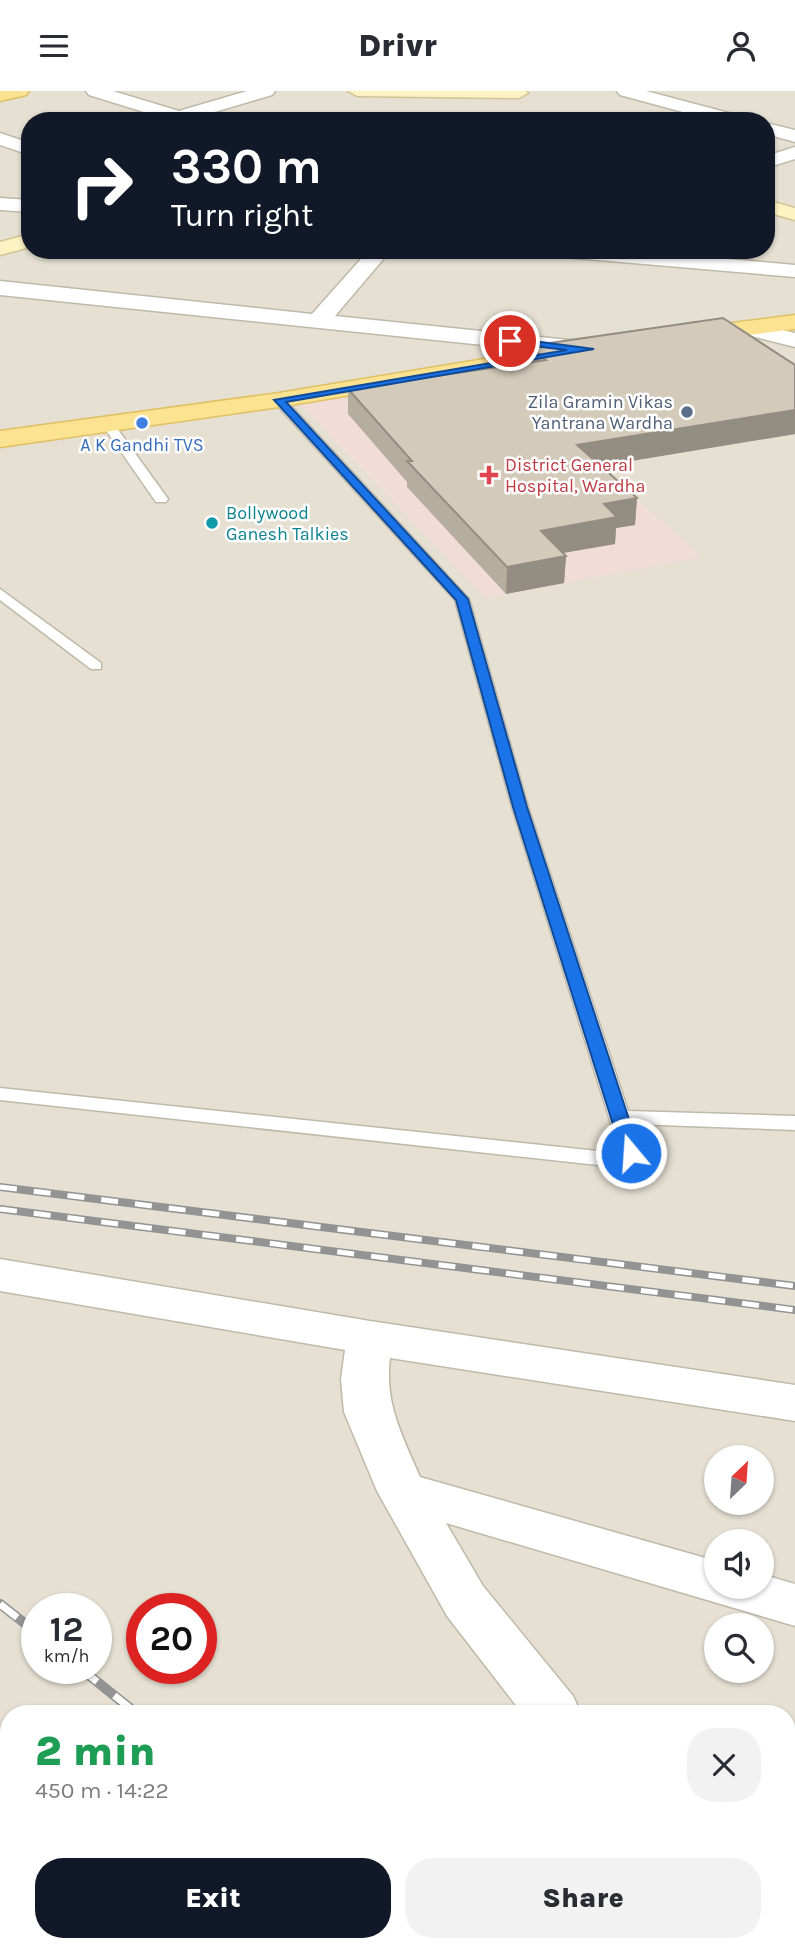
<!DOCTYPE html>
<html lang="en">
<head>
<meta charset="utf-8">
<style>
  :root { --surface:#fff; --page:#f2f2f3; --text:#2b2b33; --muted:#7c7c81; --accent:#111827 }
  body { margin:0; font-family:Karla,sans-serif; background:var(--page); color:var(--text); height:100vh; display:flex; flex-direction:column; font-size:26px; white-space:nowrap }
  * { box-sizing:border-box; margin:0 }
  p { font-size:23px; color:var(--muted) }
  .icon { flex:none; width:38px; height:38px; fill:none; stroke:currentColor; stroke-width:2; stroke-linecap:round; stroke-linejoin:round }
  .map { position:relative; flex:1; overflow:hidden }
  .side { position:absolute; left:0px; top:1614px; width:796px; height:247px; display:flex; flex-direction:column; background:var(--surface); border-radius:28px 28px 0 0; box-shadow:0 2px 5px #0004 }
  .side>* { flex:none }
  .banner { position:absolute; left:21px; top:21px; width:754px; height:147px; border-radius:28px; box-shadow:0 2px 5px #0004; background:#111827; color:#fff; overflow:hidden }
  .needle { width:46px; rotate:25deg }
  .tools { position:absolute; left:704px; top:1354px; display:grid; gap:14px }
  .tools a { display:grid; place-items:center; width:70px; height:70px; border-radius:50%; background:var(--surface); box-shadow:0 2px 5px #0004; font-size:35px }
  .speed { position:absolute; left:21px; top:1502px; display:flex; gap:14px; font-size:35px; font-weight:700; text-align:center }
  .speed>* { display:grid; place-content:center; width:91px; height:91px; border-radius:50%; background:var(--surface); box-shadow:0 2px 5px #0004; line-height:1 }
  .speed small { font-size:18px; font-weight:400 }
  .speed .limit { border:10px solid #d22; background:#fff; color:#111 }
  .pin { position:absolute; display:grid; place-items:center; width:60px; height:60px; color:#fff; margin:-30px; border:4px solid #fff; border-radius:50%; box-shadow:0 2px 7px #0007 }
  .me { position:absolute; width:77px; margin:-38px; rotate:342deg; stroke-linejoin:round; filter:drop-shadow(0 0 5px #0008) }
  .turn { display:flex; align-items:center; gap:24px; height:147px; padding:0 35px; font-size:32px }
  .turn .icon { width:91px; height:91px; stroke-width:2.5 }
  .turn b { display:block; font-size:49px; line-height:60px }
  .round { display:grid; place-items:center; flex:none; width:74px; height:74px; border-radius:28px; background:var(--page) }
  .headline { display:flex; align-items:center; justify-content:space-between; height:119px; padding:0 35px }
  h1 { font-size:42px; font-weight:800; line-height:52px; color:#1e9e55 }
  .cta { display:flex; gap:14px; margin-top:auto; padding:14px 35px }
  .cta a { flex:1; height:80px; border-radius:28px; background:var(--accent); color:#fff; font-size:28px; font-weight:800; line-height:80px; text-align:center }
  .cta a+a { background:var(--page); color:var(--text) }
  header { display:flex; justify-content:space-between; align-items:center; height:91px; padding:0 35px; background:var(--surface); font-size:32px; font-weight:800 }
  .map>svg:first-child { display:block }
</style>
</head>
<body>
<header><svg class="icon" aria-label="menu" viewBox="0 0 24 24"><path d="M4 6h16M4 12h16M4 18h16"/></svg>Drivr<svg class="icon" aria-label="person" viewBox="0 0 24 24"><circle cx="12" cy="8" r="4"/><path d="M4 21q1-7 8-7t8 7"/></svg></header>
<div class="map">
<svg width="795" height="1859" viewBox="0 0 795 1859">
  <rect width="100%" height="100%" fill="#f1eee3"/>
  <path fill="#e5e0d2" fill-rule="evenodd" d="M0 0H795V1859H0ZM30 30H766V159H30ZM716 1367H761V1412H716ZM716 1451H761V1496H716ZM37 1517H96V1577H37ZM142 1517H201V1577H142ZM716 1535H761V1580H716ZM9 1622H788V1852H9Z"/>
  <path fill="#f2dcd7" d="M487 274 702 466 486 507 289 302Z"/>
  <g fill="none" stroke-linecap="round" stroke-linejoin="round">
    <defs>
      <g id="lane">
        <path d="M275 306H283L469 508 528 716 628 1020 795 1025V1039L632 1033 641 1062 638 1067 607 1075 0 1009V997L607 1061 619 1058 512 716 455 509 275 312Z"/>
        <path d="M103 329H111L168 408 166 411H156L101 332Z"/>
        <path d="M0 498 101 572V578H91L0 509Z"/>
      </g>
      <g id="street">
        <path d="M86 0H113L179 20 247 0H275L272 4 198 26 201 30H156L160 26 89 4Z"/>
        <path d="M617 0H646L744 26 747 30H716L620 4Z"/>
        <path d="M766 32 795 39V51L766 43Z"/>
        <path d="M0 42 30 52V64L0 54Z"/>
        <path d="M795 56V68L766 77V65Z"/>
        <path d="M0 107 30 109V121L0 119Z"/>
        <path d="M369 159H391L335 225 589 251 597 253 601 258 597 263 589 265 0 204V190L312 223Z"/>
        <path d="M541 159H628L795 174V186L551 165Z"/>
        <path d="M747 230 795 242V256L739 242 736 237 739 232Z"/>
        <path d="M0 1168 370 1230 795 1294V1330L390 1267C384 1312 403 1346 420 1386L716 1470V1496H761V1483L795 1493V1535L446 1432 483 1495 573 1605 581 1622H522L447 1525 377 1400 344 1321 341 1288 345 1259 0 1200Z"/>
        <path d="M708 1852H771L775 1859H711Z"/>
      </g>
      <g id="secondary">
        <path d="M348 0H526L528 2 519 7 357 5Z"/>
        <path d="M766 109 795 117V129L766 121Z"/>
        <path d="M30 143V156L0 164V151Z"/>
      </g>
      <g id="primary">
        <path d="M0 0H29L26 4 0 10Z"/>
        <path d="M795 224V238L686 252 678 250 674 245 678 240 686 238Z"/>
        <path d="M581 252 589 254 593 259 589 264 279 316 0 356V340L279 302Z"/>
      </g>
    </defs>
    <use href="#lane" stroke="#bfb9a9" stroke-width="3"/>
    <use href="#street" stroke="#bfb9a9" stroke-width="3"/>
    <use href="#secondary" stroke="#d1c394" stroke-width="3"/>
    <use href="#primary" stroke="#e0c062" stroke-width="3"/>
    <use href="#lane" fill="#fff" fill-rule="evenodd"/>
    <use href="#street" fill="#fff" fill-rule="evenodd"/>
    <use href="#secondary" fill="#fdf2c2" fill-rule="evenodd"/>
    <use href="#primary" fill="#fce392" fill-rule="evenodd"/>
    <defs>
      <g id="rail-far1">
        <path d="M0 1096 795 1195"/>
        <path d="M0 1118 795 1219"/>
      </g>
      <g id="rail">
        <path d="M0 1513 37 1542"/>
        <path d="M80 1577 136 1622"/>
        <path d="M419 1852 426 1859"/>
      </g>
    </defs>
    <use href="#rail-far1" stroke="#939393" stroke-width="8"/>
    <use href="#rail" stroke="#939393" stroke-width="10"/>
    <use href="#rail-far1" stroke="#fff" stroke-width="5" stroke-dasharray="17" stroke-linecap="butt"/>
    <use href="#rail" stroke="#fff" stroke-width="7" stroke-dasharray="22" stroke-linecap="butt"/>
  </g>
  <path fill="#b5ae9f" d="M529 255 795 343 601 375 637 407 635 434 616 437 615 453 563 462 566 465 564 492 506 503 407 396V391L348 323V298L528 271Z"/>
  <g fill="#948d82">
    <path d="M795 319V343L576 379 577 354Z"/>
    <path d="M637 407 635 434 616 437 615 453 539 466 541 440 604 413Z"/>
    <path d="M566 465 564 492 506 503 507 476Z"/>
  </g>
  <path fill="#d3cab9" stroke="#948d82" stroke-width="2" d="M723 227 795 274V319L577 354 637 407 604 413 617 426 541 440 566 465 507 476 407 370H412L348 298 546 269 529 255Z"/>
  <path fill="#1a73e8" stroke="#114b97" stroke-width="2" d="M510 247 594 258 286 311 468 508 527 716 640 1062 631 1068 622 1062 513 716 456 509 274 309 567 259 507 252Z"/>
  <circle fill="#5c6f8a" stroke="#fff" stroke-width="2.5" cx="687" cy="321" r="7"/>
  <circle fill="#3f7fe0" stroke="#fff" stroke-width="2.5" cx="142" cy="332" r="7"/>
  <path fill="#e0444e" stroke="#fff" stroke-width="2.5" d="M485.5 373.5h7v7h7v7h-7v7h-7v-7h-7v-7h7z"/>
  <circle fill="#0f9aa8" stroke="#fff" stroke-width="2.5" cx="212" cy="432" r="7"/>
  <g text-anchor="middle" stroke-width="5" stroke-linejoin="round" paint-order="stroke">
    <g font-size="18" fill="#4e5e75" stroke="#fff" text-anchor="end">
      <text x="673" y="317">Zila Gramin Vikas<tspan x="673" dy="21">Yantrana Wardha</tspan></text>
    </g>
    <g font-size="18" fill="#366cbe" stroke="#fff">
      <text x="142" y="360">A K Gandhi TVS</text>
    </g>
    <g font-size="18" fill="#be3a42" stroke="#fff" text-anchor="start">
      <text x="505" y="380">District General<tspan x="505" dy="21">Hospital, Wardha</tspan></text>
    </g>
    <g font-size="18" fill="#0d838f" stroke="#fff" text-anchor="start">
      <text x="226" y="428">Bollywood<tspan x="226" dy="21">Ganesh Talkies</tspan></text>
    </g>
  </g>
</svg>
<div class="tools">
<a><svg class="needle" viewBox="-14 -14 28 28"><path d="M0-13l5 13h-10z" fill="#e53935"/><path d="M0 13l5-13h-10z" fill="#7c7c81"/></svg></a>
<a><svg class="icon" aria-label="sound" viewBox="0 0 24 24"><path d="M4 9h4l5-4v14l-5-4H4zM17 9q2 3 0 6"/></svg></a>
<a><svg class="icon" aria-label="search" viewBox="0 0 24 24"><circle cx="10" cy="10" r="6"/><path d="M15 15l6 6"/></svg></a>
</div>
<div class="speed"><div>12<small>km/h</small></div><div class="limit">20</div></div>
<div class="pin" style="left:510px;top:250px;background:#d93025"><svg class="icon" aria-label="arrive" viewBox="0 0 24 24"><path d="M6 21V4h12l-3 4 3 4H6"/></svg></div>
<svg class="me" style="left:631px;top:1062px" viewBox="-20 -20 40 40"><circle r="17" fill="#1a73e8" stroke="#fff" stroke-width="3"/><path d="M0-11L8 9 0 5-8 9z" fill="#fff"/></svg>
<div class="banner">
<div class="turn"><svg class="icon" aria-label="right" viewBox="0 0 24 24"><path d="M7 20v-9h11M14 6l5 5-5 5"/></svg><div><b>330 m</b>Turn right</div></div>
</div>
<section class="side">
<div class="headline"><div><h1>2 min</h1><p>450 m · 14:22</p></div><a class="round"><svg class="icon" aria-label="close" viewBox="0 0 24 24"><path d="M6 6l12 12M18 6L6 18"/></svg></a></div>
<div class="cta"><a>Exit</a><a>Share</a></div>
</section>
</div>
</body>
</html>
